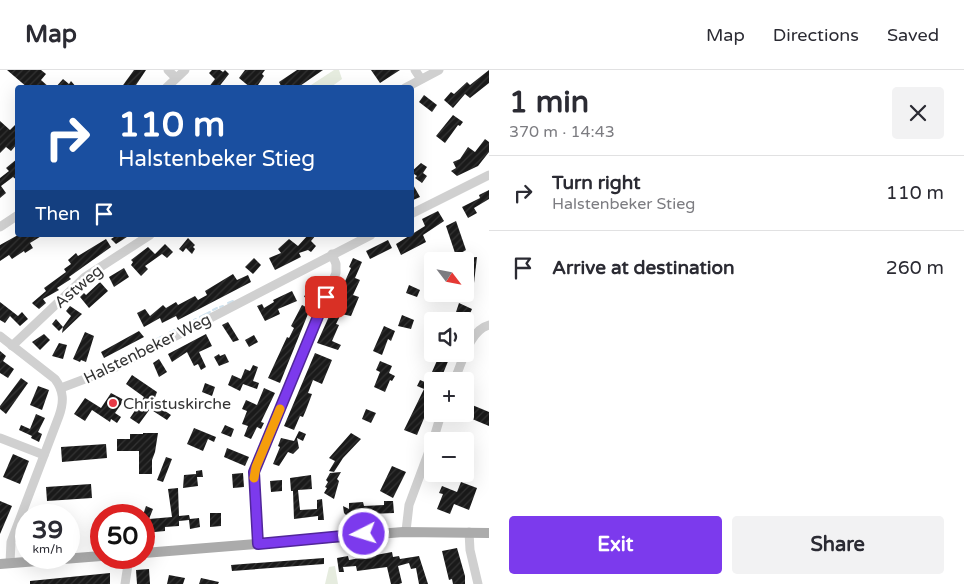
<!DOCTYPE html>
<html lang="en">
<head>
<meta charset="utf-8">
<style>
  :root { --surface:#fff; --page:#f2f2f3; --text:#2b2b33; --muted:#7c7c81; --line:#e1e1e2; --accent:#7c3aed }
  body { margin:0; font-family:"Varela Round",sans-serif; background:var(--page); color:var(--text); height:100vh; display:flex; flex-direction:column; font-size:19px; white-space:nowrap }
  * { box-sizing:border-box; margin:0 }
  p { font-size:16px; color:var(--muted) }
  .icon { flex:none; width:28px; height:28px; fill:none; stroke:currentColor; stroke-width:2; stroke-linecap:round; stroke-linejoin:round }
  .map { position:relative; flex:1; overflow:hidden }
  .drawer { display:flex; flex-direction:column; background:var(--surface); width:475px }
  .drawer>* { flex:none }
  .top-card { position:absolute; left:15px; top:15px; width:399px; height:152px; border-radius:5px; box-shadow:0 5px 20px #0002; background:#1a4fa0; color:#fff; overflow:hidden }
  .needle { width:32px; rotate:122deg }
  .buttons { position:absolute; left:424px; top:182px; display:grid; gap:10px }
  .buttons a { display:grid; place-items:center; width:50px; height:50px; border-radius:5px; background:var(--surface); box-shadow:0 5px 20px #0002; font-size:25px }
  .speed { position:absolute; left:15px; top:434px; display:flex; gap:10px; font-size:25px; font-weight:700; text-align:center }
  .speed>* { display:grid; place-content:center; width:65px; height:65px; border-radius:50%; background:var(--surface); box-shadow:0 5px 20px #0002; line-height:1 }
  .speed small { font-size:12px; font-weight:400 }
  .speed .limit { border:8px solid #d22; background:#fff; color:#111 }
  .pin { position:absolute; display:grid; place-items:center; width:42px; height:42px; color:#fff; margin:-21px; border-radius:10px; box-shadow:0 2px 8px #0006 }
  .me { position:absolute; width:55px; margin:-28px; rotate:265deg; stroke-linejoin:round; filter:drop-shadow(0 0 4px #0008) }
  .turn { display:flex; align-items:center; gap:18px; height:105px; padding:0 20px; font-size:22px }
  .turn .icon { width:65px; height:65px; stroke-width:2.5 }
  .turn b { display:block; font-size:35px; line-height:42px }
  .then { display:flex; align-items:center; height:48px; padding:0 20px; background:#0003; gap:10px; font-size:19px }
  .round { display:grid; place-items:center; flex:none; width:52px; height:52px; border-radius:5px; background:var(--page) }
  .head { display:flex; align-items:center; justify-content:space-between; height:85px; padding:0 20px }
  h1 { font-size:30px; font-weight:800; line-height:38px }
  .button { display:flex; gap:10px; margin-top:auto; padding:10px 20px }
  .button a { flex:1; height:58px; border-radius:5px; background:var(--accent); color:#fff; font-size:20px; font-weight:800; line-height:58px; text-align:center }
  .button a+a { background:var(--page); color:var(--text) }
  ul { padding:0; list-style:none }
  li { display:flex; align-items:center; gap:15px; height:75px; padding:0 20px; border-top:1px solid var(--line) }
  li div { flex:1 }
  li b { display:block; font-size:19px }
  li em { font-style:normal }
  header { display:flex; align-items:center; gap:30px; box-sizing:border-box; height:70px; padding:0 25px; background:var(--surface); border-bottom:1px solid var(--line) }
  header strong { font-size:24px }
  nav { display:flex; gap:28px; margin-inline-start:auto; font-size:18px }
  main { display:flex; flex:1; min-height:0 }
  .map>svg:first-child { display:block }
</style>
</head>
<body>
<header>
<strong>Map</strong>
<nav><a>Map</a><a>Directions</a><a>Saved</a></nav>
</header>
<main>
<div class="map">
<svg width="489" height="514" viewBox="0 0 489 514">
  <defs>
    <pattern id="building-hatch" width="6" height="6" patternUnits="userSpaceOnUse" patternTransform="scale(1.25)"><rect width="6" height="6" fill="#1a1a1a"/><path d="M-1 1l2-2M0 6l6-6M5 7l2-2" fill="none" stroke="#333"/></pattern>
  </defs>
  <rect width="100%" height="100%" fill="#fff"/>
  <g fill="#e6ecdf">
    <path d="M334 0H339L342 9 331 17H308Z"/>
    <path d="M335 496 338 514H325L329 497Z"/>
  </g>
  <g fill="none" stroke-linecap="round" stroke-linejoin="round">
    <g stroke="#cfe2ee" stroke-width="2">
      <path d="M228 233 233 231"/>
      <path d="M220 237 223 236"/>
      <path d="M213 240 217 238"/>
      <path d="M200 247 210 242"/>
      <path d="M194 250 196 249"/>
      <path d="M180 257 190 253"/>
      <path d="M169 263 177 259"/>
      <path d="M157 269 163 266"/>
      <path d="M129 284 135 280"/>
      <path d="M123 287 126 285"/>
      <path d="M114 291 118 289"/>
    </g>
  </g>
  <g fill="url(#building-hatch)">
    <path d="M7 0H41L46 4 41 10 50 18H28Z"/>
    <path d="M134 0H146L134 18H121Z"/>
    <path d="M212 0H220L223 2 225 0 229 4 218 18H208L215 9 209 3Z"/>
    <path d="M245 0H265L262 4 264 6 256 18H251L239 8Z"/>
    <path d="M297 0H323L297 18H282L279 12Z"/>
    <path d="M371 0H400L380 13Z"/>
    <path d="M489 0V13L470 28 465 24 453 38 444 30 451 22 454 24 467 12 470 15Z"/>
    <path d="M63 9 69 14 71 11 77 18H55Z"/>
    <path d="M424 25 437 35 432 42 419 32Z"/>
    <path d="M453 45 463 52 460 56 458 55 445 73 436 66Z"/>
    <path d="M0 51 10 60 18 52V73L11 81 6 77 0 83Z"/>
    <path d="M485 69 489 72V82L478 96 457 106 451 101 456 98 453 92 460 89 468 77 475 82Z"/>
    <path d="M18 88V111L13 107 1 116 6 123 0 128V108L9 101 6 98Z"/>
    <path d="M421 93 427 97 423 103 427 106 422 113 415 108 417 106 411 102Z"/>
    <path d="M411 111 420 127 411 131Z"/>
    <path d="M489 120V129L474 138 477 143 468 148 462 137 480 128 479 125Z"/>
    <path d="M438 141 444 151 423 165 426 172 401 185 396 174 425 156 422 149Z"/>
    <path d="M456 151 466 180 456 186 446 156Z"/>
    <path d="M18 165H43L30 173 33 178 25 183 24 181 12 189 9 185 0 191V175Z"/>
    <path d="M117 165H130L116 174 111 169Z"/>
    <path d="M308 165H316L311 171 316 176 311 182 308 180 299 183 301 187 275 200 269 188 281 183 278 179 289 169 298 176Z"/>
    <path d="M188 168 195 175 193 177 195 179 192 184 186 178 183 182 179 179Z"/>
    <path d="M106 169 111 177 69 207 71 209 57 218 59 220 43 229 46 233 39 239 34 235 32 233 46 221 44 218 66 202 64 199 71 194 68 190 76 183 78 186Z"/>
    <path d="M388 170 392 178 370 189 366 181Z"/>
    <path d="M165 174 173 182 167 188 162 184 145 196 148 199 141 206 131 195 133 192 131 190 148 177 155 184Z"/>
    <path d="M477 187 474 213H465V188Z"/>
    <path d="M254 188 261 195 253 204 245 197Z"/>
    <path d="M353 188 362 192 355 208 360 210 353 225 359 227 351 246 341 244 336 254 339 255 332 271 341 275 338 280 317 273 351 198 349 197Z"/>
    <path d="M124 198 129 207 114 217 109 207Z"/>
    <path d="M233 204 237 210 248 205 251 212 178 250 176 246 162 253 160 248 144 257 137 243 145 239 150 246 163 235 166 238 176 232 178 235 195 226 198 230 207 225 205 221Z"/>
    <path d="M318 207 321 209V213L313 229 304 227 312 210Z"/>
    <path d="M100 212 108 221 89 238 80 227 84 223 86 225Z"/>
    <path d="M409 215 420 220 417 227 406 223Z"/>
    <path d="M292 221 297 231 278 239 280 244 265 251 257 236 262 234 264 238 274 232 273 230Z"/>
    <path d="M0 232 18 246 22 242 28 249 20 256 10 246 5 253 0 250Z"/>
    <path d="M459 233 472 239 467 251H461L463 245 456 242Z"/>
    <path d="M302 235 310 239 280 313 268 308 287 267 289 268 294 258 291 256Z"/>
    <path d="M70 236 82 244 62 263 63 257 59 261 52 254 56 249 63 257 71 246 66 241Z"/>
    <path d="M402 245 414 250 411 259 398 256Z"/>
    <path d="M228 252 239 270 233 272 222 255Z"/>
    <path d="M384 256 395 261 391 271 388 269 382 285 373 281Z"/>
    <path d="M139 261 144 267 104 288 101 282Z"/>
    <path d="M85 262 94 266 86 292 81 290 80 292 73 289Z"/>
    <path d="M44 264 50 270 40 280 32 272Z"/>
    <path d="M206 264 212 276 199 282 206 297 201 300 198 294 194 296 187 282 172 292 168 284Z"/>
    <path d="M254 265 258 272 249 277 245 270Z"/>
    <path d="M59 273 67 275 63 289 52 286Z"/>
    <path d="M0 281 6 286 3 291 14 299 8 308 0 303Z"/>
    <path d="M315 283 332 290 322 314 313 310 308 323 312 324 306 340 303 347 300 346 294 360 284 356Z"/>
    <path d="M219 284 220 286 225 284 229 292 219 296 214 287Z"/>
    <path d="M438 284H455L452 290 449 289 440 311H433L436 304 432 302 439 286H443Z"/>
    <path d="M159 289 167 302 159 307 153 293Z"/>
    <path d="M380 291 392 296 389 303 395 306 392 311 390 310 385 322 374 317 380 302 376 300Z"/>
    <path d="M253 295 258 297 253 311 259 313 257 319 243 314 240 321 228 315 232 305 241 309 245 299 250 301Z"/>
    <path d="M132 305 157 322 154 330 160 334 158 336 171 345 167 350 150 339 139 354 130 348 144 327 126 314Z"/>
    <path d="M21 308 28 313 6 344 0 339V336Z"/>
    <path d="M420 310 432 315V335L430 334 417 365 404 360 424 319 417 316Z"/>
    <path d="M205 313 215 317 212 326 202 322Z"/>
    <path d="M38 316 49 320 42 340 30 335Z"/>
    <path d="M264 318 275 323 261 352 264 353 261 359 257 357 251 369 244 366 248 356 242 354 247 341 242 339 246 330 257 335Z"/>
    <path d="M111 323 124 330 115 343 121 347 117 353 111 349 110 352 92 340 85 351 74 344 85 328 101 338Z"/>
    <path d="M465 332 489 342V356L465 346Z"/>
    <path d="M366 339 376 343 371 353 362 349Z"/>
    <path d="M36 344 45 348 38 362 42 364 39 372 31 368 32 366 19 360 21 355 30 359Z"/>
    <path d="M225 355 234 359 231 367 221 363Z"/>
    <path d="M194 358 216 367 214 372 208 369 203 381 187 374Z"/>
    <path d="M299 361 306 364 303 371 297 368 299 378 293 384 288 382 279 396 273 394 280 377 278 376 281 368 294 371Z"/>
    <path d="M143 363H158L155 382 152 390V404H139V381H117V369H130V364H143Z"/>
    <path d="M351 363 361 369 343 388 334 402 329 401 335 391 329 388Z"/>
    <path d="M452 364 470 371H449Z"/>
    <path d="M106 374 107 388 62 392 61 377Z"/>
    <path d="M227 378 249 387 245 396 224 387Z"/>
    <path d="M13 384 29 391 20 414 3 407Z"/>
    <path d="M166 387 172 389 163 412 157 410Z"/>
    <path d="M392 396 406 402 393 428 380 421Z"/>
    <path d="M202 400 203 407H197L198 416 183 418 184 405 196 404V401Z"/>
    <path d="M341 402 337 409 339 411 334 429 324 423 327 418 325 417 328 412 326 410 330 403Z"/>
    <path d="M243 403 244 417 233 418 232 404Z"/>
    <path d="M311 405 312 419 298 420 300 440 317 439V430L322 429 324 450H318V446L294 449 293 421H291L290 408Z"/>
    <path d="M282 410V421L271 422 270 411Z"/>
    <path d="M461 412 477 418 469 440 454 434 450 444 437 439 443 424 439 423 442 416 457 422Z"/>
    <path d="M91 414 92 428 47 431 46 417Z"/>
    <path d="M178 418 179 446 189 445 190 449 199 448 200 457 190 459 189 450 179 451V456L165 457V461L144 463V442L146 436 153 439 149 449 172 447 168 419Z"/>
    <path d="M0 431 12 436 0 464Z"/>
    <path d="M384 431H393L394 443 346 445 344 443 343 436 349 439V433L363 432 364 436 384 435Z"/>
    <path d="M210 443H221V456L210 457Z"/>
    <path d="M457 478 465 506V514H453L452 509 449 510 442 481Z"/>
    <path d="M392 482 393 487 399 486 400 489 419 486 428 514H419L416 498 411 499 409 493 398 496 402 513 399 514H391L387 497 357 501 356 496 343 497 344 502H339L337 488 348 486 349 490Z"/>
    <path d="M324 488V494L232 501 231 495Z"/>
    <path d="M149 499 150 514H137L136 500Z"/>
    <path d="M110 503V514H30V511Z"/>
    <path d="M169 505 185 508 183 514H167Z"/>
    <path d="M201 508 219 512 218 514H199Z"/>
  </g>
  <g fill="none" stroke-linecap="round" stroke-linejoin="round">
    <g stroke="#d0d0d0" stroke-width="9">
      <path d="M168 0 176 8"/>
      <path d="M415 0 421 9"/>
      <path d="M166 18 185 0"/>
      <path d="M405 18 439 0"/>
      <path d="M411 144 489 105"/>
      <path d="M0 157 18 145"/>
      <path d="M0 266 55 309C64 321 64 332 59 346L11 472 10 493"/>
      <path d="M12 276 85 207 150 165"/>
      <path d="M454 311C462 294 469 260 489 255"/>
      <path d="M61 318 114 298 371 165"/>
      <path d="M0 368 44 385"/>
      <path d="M433 371 441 344"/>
      <path d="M406 461 409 435 432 373"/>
      <path d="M469 462 470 480 478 514"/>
      <path d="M257 474 254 402 336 203V194L332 184"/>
      <path d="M125 514 129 488"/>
    </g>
    <g stroke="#ababab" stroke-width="10">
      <path d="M144 483 403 462 489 463"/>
      <path d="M0 494 101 486"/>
    </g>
  </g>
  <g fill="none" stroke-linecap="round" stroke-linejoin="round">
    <defs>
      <path id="route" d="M326 227 254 402 258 474 364 464"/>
    </defs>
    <use href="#route" stroke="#51269a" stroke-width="12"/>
    <use href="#route" stroke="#7c3aed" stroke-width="9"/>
    <path stroke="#f59e0b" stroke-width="9" d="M254 408 256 397 280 339"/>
  </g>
  <circle fill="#e63946" stroke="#fff" stroke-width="2" cx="113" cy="333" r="5"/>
  <g text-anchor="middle" stroke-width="5" stroke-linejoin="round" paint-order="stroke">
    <g font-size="16" fill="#333" stroke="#fff">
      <text transform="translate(78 216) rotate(-40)" y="6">Astweg</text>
      <text transform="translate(147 278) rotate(-26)" y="6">Halstenbeker Weg</text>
    </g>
    <g font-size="16" fill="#333" stroke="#fff" text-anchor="start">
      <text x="123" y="339">Christuskirche</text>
    </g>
  </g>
</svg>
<div class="buttons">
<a><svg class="needle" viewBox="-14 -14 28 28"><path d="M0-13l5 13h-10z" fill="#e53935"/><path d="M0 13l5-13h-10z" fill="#7c7c81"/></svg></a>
<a><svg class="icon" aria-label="sound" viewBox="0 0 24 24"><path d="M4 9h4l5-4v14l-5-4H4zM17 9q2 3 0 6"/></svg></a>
<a>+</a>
<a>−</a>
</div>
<div class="speed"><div>39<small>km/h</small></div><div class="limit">50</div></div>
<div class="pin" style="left:326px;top:227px;background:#d93025"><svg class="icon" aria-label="arrive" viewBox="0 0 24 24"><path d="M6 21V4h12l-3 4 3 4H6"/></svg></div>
<svg class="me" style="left:364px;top:464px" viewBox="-20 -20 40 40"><circle r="17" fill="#7c3aed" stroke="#fff" stroke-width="3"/><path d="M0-11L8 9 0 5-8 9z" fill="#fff"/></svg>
<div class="top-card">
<div class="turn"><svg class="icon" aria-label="right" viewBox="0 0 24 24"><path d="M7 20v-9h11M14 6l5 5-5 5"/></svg><div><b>110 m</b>Halstenbeker Stieg</div></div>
<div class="then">Then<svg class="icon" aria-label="arrive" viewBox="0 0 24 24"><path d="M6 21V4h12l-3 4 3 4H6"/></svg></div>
</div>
</div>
<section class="drawer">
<div class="head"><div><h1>1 min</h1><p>370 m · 14:43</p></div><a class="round"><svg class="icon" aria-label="close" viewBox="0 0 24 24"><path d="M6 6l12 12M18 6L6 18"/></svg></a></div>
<ul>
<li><svg class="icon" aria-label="right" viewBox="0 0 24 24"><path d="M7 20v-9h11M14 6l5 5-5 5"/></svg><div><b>Turn right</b><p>Halstenbeker Stieg</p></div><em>110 m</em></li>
<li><svg class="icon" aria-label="arrive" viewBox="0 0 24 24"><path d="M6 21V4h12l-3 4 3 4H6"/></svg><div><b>Arrive at destination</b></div><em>260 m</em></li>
</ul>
<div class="button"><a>Exit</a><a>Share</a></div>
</section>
</main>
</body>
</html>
